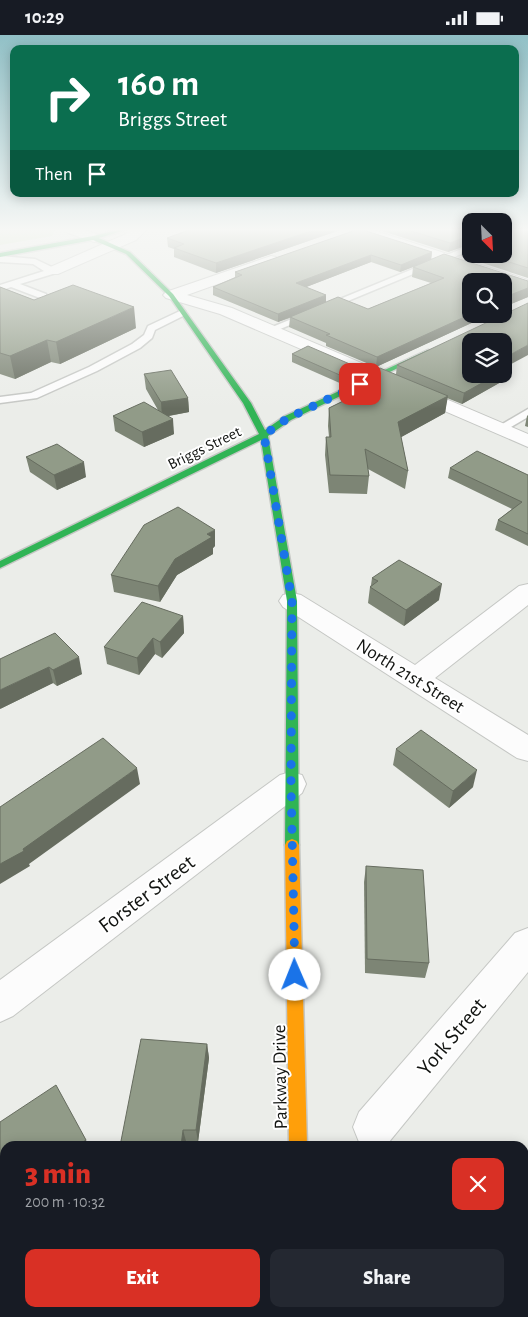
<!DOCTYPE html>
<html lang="en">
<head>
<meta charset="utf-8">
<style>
  :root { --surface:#171b24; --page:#242831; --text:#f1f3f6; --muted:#9ea1a6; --accent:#d93025 }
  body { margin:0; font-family:"Alegreya Sans",sans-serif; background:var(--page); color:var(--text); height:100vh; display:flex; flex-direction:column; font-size:19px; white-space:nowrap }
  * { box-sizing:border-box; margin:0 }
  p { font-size:16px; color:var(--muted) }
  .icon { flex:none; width:28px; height:28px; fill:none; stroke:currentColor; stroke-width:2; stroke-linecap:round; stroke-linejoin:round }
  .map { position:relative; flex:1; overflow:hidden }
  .sheet { position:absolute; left:0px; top:1106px; width:529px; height:176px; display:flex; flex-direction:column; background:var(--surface); border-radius:15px 15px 0 0; box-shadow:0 2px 12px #0003 }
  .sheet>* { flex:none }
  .hud { position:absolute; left:10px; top:10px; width:509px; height:152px; border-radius:10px; box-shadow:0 2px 12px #0003; background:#0b6e4f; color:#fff; overflow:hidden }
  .needle { width:32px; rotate:156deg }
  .tools { position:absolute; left:462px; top:178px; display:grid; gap:10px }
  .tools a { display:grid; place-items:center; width:50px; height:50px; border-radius:10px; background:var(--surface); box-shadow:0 2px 12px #0003; font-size:25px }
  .pin { position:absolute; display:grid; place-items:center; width:42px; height:42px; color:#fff; margin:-21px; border-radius:10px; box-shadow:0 2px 8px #0006 }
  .me { position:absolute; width:55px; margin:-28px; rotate:359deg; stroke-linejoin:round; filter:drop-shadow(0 0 4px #0008) }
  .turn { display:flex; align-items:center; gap:18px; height:105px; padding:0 25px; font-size:22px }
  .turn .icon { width:65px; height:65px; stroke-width:2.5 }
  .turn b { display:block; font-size:35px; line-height:42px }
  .then { display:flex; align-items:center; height:48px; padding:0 25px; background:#0003; gap:10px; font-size:19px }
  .round { display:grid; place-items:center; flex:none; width:52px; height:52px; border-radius:10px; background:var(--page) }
  .head { display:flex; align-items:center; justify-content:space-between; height:85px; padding:0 25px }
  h1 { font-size:30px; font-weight:800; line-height:38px; color:var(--accent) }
  .cta { display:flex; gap:10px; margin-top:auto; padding:10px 25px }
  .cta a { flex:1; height:58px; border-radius:10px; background:var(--accent); color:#fff; font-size:20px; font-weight:800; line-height:58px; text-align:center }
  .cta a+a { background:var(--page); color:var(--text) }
  .status { display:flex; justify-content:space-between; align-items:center; height:35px; padding:0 25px; background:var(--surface); direction:ltr }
  .status svg { height:14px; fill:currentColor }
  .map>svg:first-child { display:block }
</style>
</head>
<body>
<div class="status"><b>10:29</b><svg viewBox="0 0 49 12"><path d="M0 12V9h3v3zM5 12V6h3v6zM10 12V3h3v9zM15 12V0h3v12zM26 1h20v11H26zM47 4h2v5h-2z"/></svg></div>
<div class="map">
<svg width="528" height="1282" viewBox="0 0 528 1282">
  <rect width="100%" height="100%" fill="#ebede9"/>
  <path fill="#cde5bc" d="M0 195H55L52 201 0 210Z"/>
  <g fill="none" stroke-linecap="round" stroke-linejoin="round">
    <defs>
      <g id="lane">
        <path d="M471 210V215L273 297H267L265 295Z"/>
        <path d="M0 221 35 224 56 234V238L20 249 46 259V263H40L11 252 0 256V250L44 236 33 229 0 227Z"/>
        <path d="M182 275 185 276V280L155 295 152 303 140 313 97 336 37 363 0 368V362L31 358 89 332 132 309 144 300 148 291Z"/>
        <path d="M528 374V382L504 396H496L494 394Z"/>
      </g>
      <g id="street">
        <path d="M66 195C78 195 92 194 101 203L94 207 68 198Z"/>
        <path d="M131 195H146L136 205 58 239H48L46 236 48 233 126 199Z"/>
        <path d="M353 195H373L528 245V255L355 198Z"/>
        <path d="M271 221 276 222 278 225 276 228 187 260 232 273 528 399V412L220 279 166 263 163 260 166 257Z"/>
        <path d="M528 549V570L435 643 528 700V726L517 723 283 572 279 566 283 560 292 558 301 560 415 630 519 551Z"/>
        <path d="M291 737 302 740 306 749 302 758 13 981 0 987V945L280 740Z"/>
        <path d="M528 893V937L389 1107C377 1112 371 1112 359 1107L353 1092 359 1077 515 898Z"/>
        <path d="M157 1278H207L205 1282H155Z"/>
      </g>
      <path id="fast" d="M117 195H125L99 203 130 217 173 259 251 368 265 395 285 381 428 315 433 316 291 385 268 401 297 566 299 810 297 814 292 816 287 814 285 810 287 566 261 405 0 533V526L259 399 243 368 169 261 126 219 93 205 0 222V218L93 201Z"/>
      <g id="slow">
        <path d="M292 804 297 806 299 810 307 1111H289L285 810 287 806Z"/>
        <rect x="291" y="1278" width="20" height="4"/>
      </g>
    </defs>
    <use href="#lane" stroke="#c5c7c4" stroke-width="3"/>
    <use href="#street" stroke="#c5c7c4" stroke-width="2"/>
    <use href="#fast" stroke="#c5c7c4" stroke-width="3"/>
    <use href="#slow" stroke="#c5c7c4" stroke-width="3"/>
    <use href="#lane" fill="#fcfcfc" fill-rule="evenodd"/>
    <use href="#street" fill="#fcfcfc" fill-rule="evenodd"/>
    <use href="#fast" fill="#30b455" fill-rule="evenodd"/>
    <use href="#slow" fill="#ff9f0a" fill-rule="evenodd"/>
  </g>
  <g fill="#7d8575" fill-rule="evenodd">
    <path d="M340 195 216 238 174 222V214L168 212 167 203Z"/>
    <path d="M356 195 432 217 431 225 528 246V262L504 272V246L471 279H491L376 332 326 311V308L289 292 290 283 278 287 213 260V252L235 242V237ZM371 227 400 237 413 232 412 242 431 248 368 274 326 267 306 252Z"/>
    <path d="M379 195H471V219H504L528 195V243L461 221 462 212 448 217Z"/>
    <path d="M0 252 34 265 136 293 60 329 51 327 15 344 0 339Z"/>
    <path d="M471 306 501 347 462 369 447 363 445 378 401 402 408 436 405 454 368 434 369 441 367 459 329 458 325 420 326 402H329L328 391 329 373 362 357 363 340 396 339 397 330Z"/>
    <path d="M292 319 358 341 342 349 292 327Z"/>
    <path d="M144 339 188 363 189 377 169 381 174 399 144 412 115 396 113 381 158 375 146 354Z"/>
    <path d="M528 380V392L525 391 527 381Z"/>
    <path d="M26 422 86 442 57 455 30 437Z"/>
    <path d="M450 433 528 440V511L495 495 498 485 512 474 448 443Z"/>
    <path d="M215 511 213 513V519L177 540 160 567 114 557 111 540Z"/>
    <path d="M372 543 439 565 404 591 368 568 370 552 371 550Z"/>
    <path d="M183 581 184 598 162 623 155 619 139 640 107 629 104 612Z"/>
    <path d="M55 598 82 639 57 651 53 648 0 674Z"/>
    <path d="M396 714 473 752 449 773 393 730Z"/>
    <path d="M366 831 429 928 425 943 365 938 364 847Z"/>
    <path d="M207 1009 209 1023 198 1107 186 1106 120 1111Z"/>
  </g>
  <g fill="#666c5f">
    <path d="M314 195H340L216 238V228Z"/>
    <path d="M471 200V209L448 217 450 208Z"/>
    <path d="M432 217 431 225 400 237 401 230Z"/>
    <path d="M371 220V227L296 256V248Z"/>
    <path d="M528 253V262L504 272 505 262Z"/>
    <path d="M326 260V268L278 287V279Z"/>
    <path d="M134 272 136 293 60 329 56 307Z"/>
    <path d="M471 279H491L376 332 377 322Z"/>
    <path d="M47 305 51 327 15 344 10 321Z"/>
    <path d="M528 310V320L504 333V323Z"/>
    <path d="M359 333 358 341 342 349V341Z"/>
    <path d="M496 339H503L501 347 462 369 464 358Z"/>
    <path d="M448 361 445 378 396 405 398 387Z"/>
    <path d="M188 363 189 377 162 382 161 367Z"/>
    <path d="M173 384 174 399 144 412 142 397Z"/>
    <path d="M84 427 86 442 57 455 54 440Z"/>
    <path d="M215 495V511L213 513V519L177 540 160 567 158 551 175 524 207 499Z"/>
    <path d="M442 549 439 565 404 591 406 575Z"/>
    <path d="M183 581 184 598 162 623 160 607Z"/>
    <path d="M153 603 155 619 139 640 137 623Z"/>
    <path d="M79 622 82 639 57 651 53 635Z"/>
    <path d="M49 632 53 648 0 674V655Z"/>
    <path d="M137 733 140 749 29 829 30 831 0 849V829Z"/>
    <path d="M477 735 473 752 449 773 453 756Z"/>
    <path d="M207 1009 209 1023 198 1107 196 1095Z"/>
    <path d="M183 1095 186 1106 185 1111H181Z"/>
    <path d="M86 1105 89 1111H77Z"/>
    <path d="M5 1162V1176L0 1168V1166Z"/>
    <path d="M5 1177V1194L0 1198V1181Z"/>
  </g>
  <g fill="#919b88" stroke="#666c5f">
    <path d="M189 195H314L216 228 174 213 184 209 167 203Z"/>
    <path d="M356 195H363L432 217 401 230 371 220 296 248 326 260 278 279 213 252 242 240 235 237Z"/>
    <path d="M408 195H471V200L450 208Z"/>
    <path d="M504 195H528V233L484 219H504Z"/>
    <path d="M471 208V215L462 212Z"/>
    <path d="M444 219 528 246V253L505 262 504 267V246H471V279L377 322 326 300 330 299 290 282 338 262 368 274 444 243 413 232Z"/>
    <path d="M73 250 134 272 56 307 47 305 10 321 0 318V252L34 265Z"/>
    <path d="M528 268V310L504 323V306H471V339H498L464 358 397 330Z"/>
    <path d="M308 311 359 333 342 341 292 319Z"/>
    <path d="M380 333 448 361 398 387 408 436 365 414 369 441 330 440 326 402H331L329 373 380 348 363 340Z"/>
    <path d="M171 335 188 363 161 367 144 339Z"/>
    <path d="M144 367 173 384 142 397 113 381Z"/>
    <path d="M57 409 84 427 54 440 26 422Z"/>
    <path d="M477 416 528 440V499L498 485 522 467 450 433Z"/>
    <path d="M178 472 215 495 207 499 212 502 175 524 158 551 111 540 144 490Z"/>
    <path d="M399 525 442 549 406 575 370 552 378 546 372 543Z"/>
    <path d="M142 567 183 581 160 607 153 603 137 623 104 612Z"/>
    <path d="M55 598 79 622 53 635 49 632 0 655V624Z"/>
    <path d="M421 695 477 735 453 756 396 714Z"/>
    <path d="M103 703 137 733 23 814 24 816 0 829V772Z"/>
    <path d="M366 831 423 835 429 928 367 924Z"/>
    <path d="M141 1004 207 1009 196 1095H183L181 1111H120Z"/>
    <path d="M56 1050 86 1105 77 1111H5V1162L0 1166V1087Z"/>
    <path d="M528 1159V1282H465L468 1278H524V1165Z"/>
    <path d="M0 1168 5 1176V1177L0 1181Z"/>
  </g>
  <linearGradient id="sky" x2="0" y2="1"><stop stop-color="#91c0c6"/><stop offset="0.52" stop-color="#f6f7f5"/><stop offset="1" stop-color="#f6f7f5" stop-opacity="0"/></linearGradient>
  <rect width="528" height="374" fill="url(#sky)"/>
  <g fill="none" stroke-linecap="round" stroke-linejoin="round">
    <path stroke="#1a73e8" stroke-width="9" stroke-dasharray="0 16.2" d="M295 940 291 749 292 566 264 400 288 383 360 349"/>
  </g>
  <g text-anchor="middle" stroke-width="4" stroke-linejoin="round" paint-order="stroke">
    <g font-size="16" fill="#121411" stroke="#fff">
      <text transform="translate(204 412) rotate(-26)" y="6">Briggs Street</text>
    </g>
    <g font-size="19" fill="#121411" stroke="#fff">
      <text transform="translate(411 640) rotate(32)" y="7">North 21st Street</text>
      <text transform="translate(279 1042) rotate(-91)" y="7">Parkway Drive</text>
    </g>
    <g font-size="22" fill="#121411" stroke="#fff">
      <text transform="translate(146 858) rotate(-37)" y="8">Forster Street</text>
      <text transform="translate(451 1001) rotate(-50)" y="8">York Street</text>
    </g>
  </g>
</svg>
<div class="tools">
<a><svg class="needle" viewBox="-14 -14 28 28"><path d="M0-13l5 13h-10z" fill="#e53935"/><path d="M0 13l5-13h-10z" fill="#9ea1a6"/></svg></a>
<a><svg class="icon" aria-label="search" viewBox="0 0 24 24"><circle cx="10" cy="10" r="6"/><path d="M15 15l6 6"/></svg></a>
<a><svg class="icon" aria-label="layers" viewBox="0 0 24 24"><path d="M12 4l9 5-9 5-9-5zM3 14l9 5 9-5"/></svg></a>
</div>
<div class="pin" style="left:360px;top:349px;background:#d93025"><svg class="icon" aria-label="arrive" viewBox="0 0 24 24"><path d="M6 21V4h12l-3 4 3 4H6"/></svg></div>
<svg class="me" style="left:295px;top:940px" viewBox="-20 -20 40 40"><circle r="19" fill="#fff"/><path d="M0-13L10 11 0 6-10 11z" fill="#1a73e8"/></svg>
<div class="hud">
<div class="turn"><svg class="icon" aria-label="right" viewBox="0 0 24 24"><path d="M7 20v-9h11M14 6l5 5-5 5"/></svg><div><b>160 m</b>Briggs Street</div></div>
<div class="then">Then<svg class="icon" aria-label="arrive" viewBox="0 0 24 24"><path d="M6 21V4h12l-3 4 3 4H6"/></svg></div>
</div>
<section class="sheet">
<div class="head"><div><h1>3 min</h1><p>200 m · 10:32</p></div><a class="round" style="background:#d93025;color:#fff"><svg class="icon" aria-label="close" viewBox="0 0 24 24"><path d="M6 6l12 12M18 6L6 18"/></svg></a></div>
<div class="cta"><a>Exit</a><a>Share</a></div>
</section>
</div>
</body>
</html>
